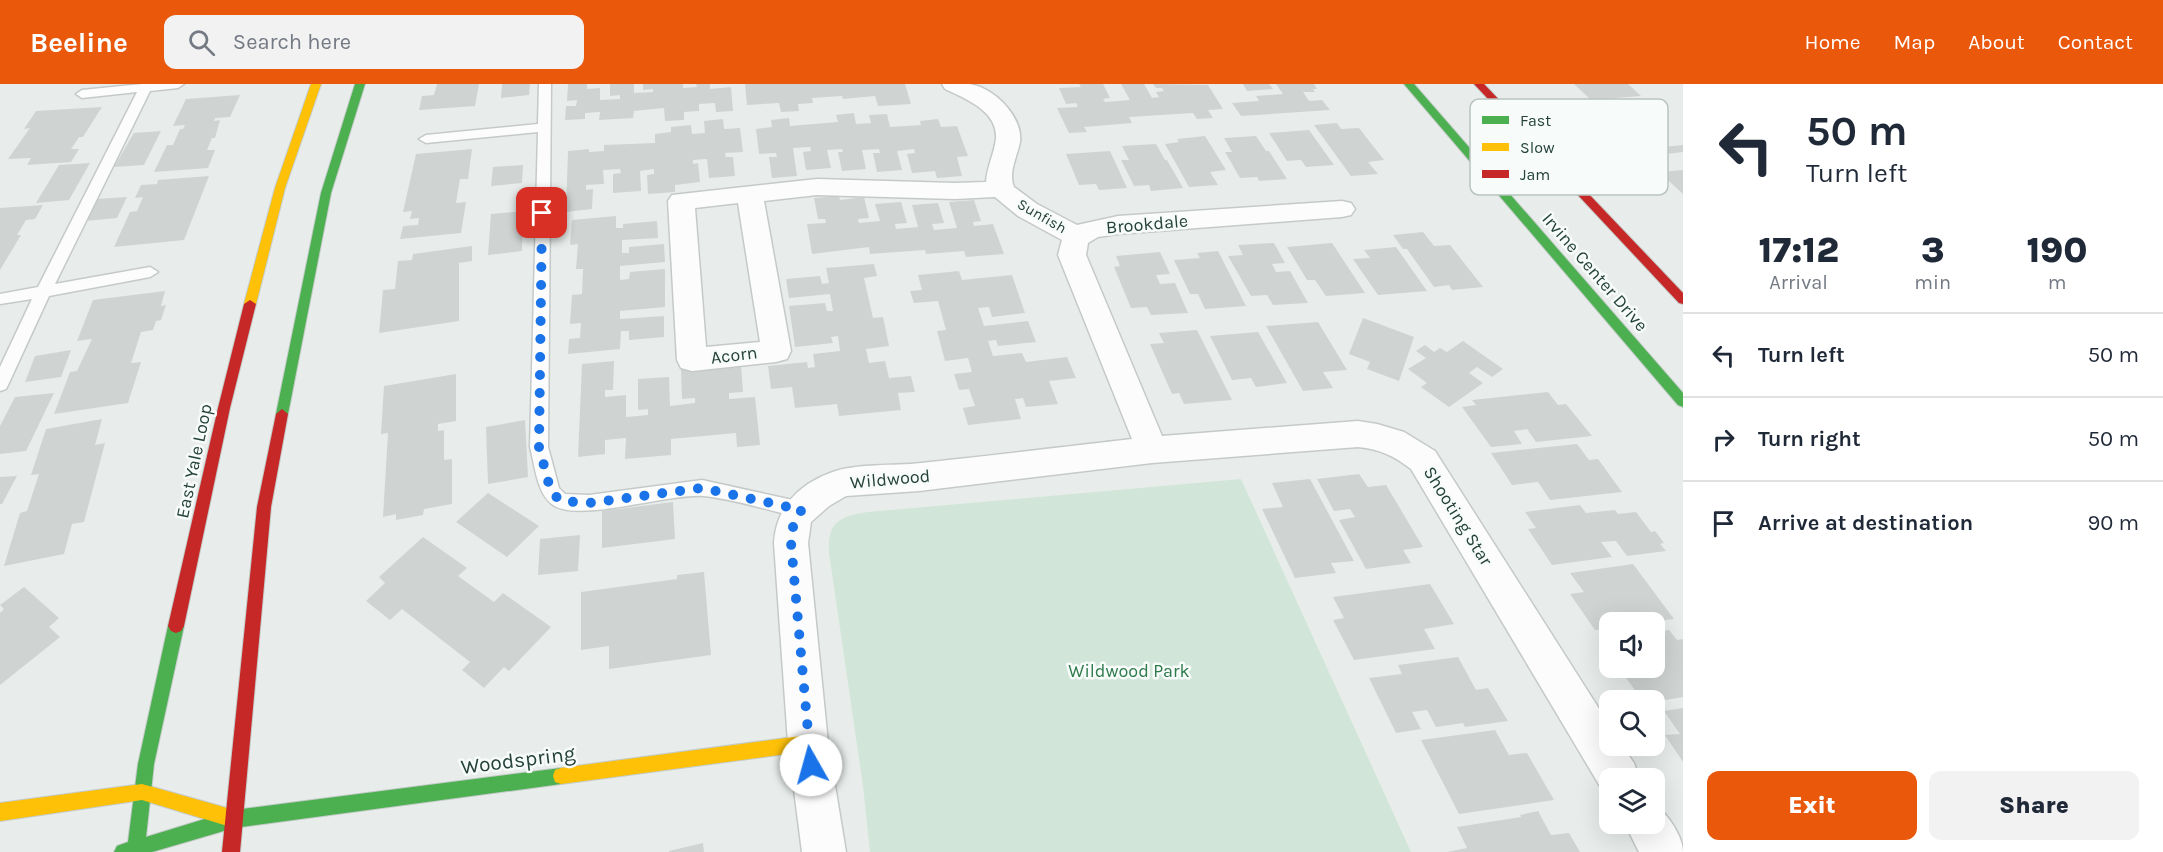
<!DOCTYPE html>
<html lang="en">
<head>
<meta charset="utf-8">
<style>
  :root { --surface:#fff; --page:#f2f2f3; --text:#1f2937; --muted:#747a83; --line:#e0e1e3; --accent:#ea580c }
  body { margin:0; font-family:Karla,sans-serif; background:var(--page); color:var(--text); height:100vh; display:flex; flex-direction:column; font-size:22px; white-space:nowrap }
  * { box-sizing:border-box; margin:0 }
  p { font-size:20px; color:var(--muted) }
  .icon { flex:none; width:33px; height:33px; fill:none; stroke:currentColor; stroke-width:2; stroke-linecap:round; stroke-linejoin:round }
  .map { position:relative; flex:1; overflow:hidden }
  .drawer { display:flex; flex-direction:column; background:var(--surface); width:480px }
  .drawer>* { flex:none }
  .hud { background:#fff; color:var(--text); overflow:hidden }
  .buttons { position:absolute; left:1599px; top:528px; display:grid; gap:12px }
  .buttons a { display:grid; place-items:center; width:66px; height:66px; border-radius:12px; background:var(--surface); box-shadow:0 6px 24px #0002; font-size:30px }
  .pin { position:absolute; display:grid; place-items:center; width:51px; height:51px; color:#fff; margin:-26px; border-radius:12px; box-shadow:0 3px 9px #0006 }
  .me { position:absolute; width:66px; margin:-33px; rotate:353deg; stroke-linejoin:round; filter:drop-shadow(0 0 4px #0008) }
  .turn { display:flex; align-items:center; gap:21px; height:126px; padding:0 24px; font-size:27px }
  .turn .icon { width:78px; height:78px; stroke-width:2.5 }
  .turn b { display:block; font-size:42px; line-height:51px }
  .eta { display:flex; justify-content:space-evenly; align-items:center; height:102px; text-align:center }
  .eta b { font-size:36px; font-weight:800; line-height:42px }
  .action { display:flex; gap:12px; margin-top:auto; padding:12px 24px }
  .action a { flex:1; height:69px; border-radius:12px; background:var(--accent); color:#fff; font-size:24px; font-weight:800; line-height:69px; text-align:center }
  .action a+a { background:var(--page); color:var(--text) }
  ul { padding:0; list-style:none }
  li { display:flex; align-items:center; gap:18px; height:84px; padding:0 24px; border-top:2px solid var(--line) }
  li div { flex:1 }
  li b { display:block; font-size:22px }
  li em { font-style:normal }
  header { display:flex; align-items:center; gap:36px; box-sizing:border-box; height:84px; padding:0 30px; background:var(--accent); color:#fff }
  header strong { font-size:28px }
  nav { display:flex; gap:33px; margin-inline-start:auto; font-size:21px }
  .search { width:420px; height:54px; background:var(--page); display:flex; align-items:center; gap:15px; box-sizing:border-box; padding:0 21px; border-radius:12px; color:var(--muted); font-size:22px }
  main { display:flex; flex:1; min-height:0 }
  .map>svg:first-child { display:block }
</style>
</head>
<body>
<header>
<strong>Beeline</strong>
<div class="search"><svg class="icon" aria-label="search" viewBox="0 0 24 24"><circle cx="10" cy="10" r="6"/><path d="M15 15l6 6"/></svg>Search here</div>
<nav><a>Home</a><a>Map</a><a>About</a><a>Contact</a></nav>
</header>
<main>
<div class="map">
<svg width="1683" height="768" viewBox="0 0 1683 768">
  <rect width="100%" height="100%" fill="#e8edeb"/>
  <path fill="#d1e6d8" d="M1241 395 1411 768H870L863 702 829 469C827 438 840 432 868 428Z"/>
  <g fill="#cfd4d2">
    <path d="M437 0H479L475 22 419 26 422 12 434 11Z"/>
    <path d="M502 0H530L529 11 501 14Z"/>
    <path d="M568 0H587V5L600 4V16L620 15V11L610 12V0H634V9L653 8V5L643 6V0H683V4L697 3 696 0H710V5L731 3 733 27 716 28 715 19 699 20V27L684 28V36L665 37 664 24 634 27 633 34 599 36 600 28 585 29V35L565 36 566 22H576L577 16 567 17Z"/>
    <path d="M745 0H905L911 20 878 22 875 12 843 15 842 12 812 14 813 19 798 20 799 27 781 28 779 19 747 21Z"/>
    <path d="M1079 0H1103L1110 14 1103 15 1105 18 1130 16 1121 0H1144L1152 14 1159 13 1156 8 1164 7 1162 4H1156L1153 0 1208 1 1223 25 1208 26 1213 34 1197 35 1193 29 1129 33 1132 39 1084 43 1087 48 1069 49 1057 24 1078 23 1076 19 1066 20 1059 4 1081 3Z"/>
    <path d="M1243 0H1269L1273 5 1247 7Z"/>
    <path d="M1276 0H1314L1317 5H1313L1315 8H1303L1309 17 1322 16 1330 26 1241 32 1232 19 1259 17 1256 12 1283 10Z"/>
    <path d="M1574 0H1628L1641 12 1591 16Z"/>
    <path d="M240 11 230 33 215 34 214 37 220 36 215 54H212L207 66H215L208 84 154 88 167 61H173L180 45H183L185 41 173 42 186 15Z"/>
    <path d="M102 23 83 53H79L71 65H79L71 78 27 81 31 74 8 75 30 44 24 45 36 27Z"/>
    <path d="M854 29 856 40 871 39 869 31 887 30 890 43 921 41 920 37 938 35 941 43 957 42 968 72 957 73 962 92 937 94 935 87 912 89 907 70 915 69 914 65 897 67 902 86 877 88 873 69H880L879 65 862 66 866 85 842 87 838 68H843L842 65 827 66 831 84 806 86 803 68 811 67 810 63 793 64 797 92 772 94 769 73H777L776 69 759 70 756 45 772 43 771 36 789 34 790 42 838 38 836 31Z"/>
    <path d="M1627 29 1664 63 1683 61V68L1642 73 1598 31Z"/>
    <path d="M723 35 724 45 740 44 743 68 725 69 726 73H733L735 92 709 94 707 75 693 76V80L698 79 700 98 675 101V108L648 110 647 91 654 90V85L640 87 641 107 613 109V90L621 89 620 85 603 86 604 100 586 101V106L593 105 592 125 566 128 568 67 589 65V68L604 67V61L655 59V50L671 48V43L691 41 692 50 705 49 704 37Z"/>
    <path d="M1337 39 1341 45 1359 44 1384 76 1368 78 1378 90 1351 92 1314 41Z"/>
    <path d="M1309 46 1334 81 1306 83 1301 76 1287 77 1269 49Z"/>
    <path d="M161 47 144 81 114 83 134 49Z"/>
    <path d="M1205 52 1226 86 1210 88 1218 101 1189 103 1165 60 1179 58 1177 55Z"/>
    <path d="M1256 52 1266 67H1269L1287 95 1259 97 1257 93 1240 94 1225 68H1232L1224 54Z"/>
    <path d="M1156 60 1165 76H1167L1183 104 1151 107 1149 101 1134 102 1121 76H1129L1122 62Z"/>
    <path d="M472 65 468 95H460L456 119 466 118 461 149 400 155 403 142 418 141 419 134 410 135 412 127 403 128 416 70Z"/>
    <path d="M1110 67 1127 104 1099 106 1096 100 1079 101 1066 70Z"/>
    <path d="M90 79 69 116 36 119 59 81Z"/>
    <path d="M523 81 522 99 491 102 493 83Z"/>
    <path d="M1683 86V110L1659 88Z"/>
    <path d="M209 92 184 156 114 163 130 128 137 127 143 113 135 114 141 101 157 100 158 96Z"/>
    <path d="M839 112 840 116 864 113 869 134 858 135 859 139 880 137 875 120 901 118 907 139 895 140 896 145 918 143 912 121 938 119 944 139 932 140 934 146 957 144 949 118 974 116 981 137 973 138 974 142 993 140 1004 170 966 173 964 167 926 170 925 166 870 170 869 163 812 170 807 140 826 139 825 135H818L814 114Z"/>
    <path d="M127 113 117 134 85 137 96 115Z"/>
    <path d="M43 121 35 135 26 136 17 151H21L0 186V124Z"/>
    <path d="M523 127 522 167 488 171 491 130Z"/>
    <path d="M616 132V144H623V140L657 137 658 154 622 156V169H629V163L664 160 665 178 620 182V196L629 195 630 188 665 185V223L620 227V235L664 232V253L629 256V247H621L620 265 568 270 569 255 580 254 581 239 570 240 572 211 582 210 583 185H576L578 160 570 161 572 136Z"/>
    <path d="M1423 148 1434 162 1450 161 1483 203 1452 206 1449 201 1434 203 1407 165H1403L1393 151Z"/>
    <path d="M1274 159 1285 179 1272 180 1276 188 1290 187 1308 219 1273 221 1267 211 1251 212 1228 172 1243 171 1238 161Z"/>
    <path d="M1332 159 1365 209 1326 212 1315 196H1307L1287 163Z"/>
    <path d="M472 162V177L459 179V237L379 249 383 206 395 205 398 177 412 176 413 170Z"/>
    <path d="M1396 163 1427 207 1378 211 1353 175 1370 174 1364 166Z"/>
    <path d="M1218 167 1246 222 1205 225 1198 210H1190L1174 176 1200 174 1197 169Z"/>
    <path d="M1160 168 1170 190 1156 191 1160 200 1175 199 1188 229 1151 231 1147 223 1131 224 1114 183 1120 182 1116 172Z"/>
    <path d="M874 180 877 192 864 194 873 234 883 233 889 262 866 265 869 279 885 277 889 294 911 292 915 308 898 309 901 326 839 332 837 320 795 324 792 303 771 305 768 282 807 278 808 284 815 283 813 270 840 267 838 252 831 253 833 259 795 263 789 222 825 219 827 227H833L830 210 789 214 786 195 820 192 822 200 829 199 826 184Z"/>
    <path d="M959 187 962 196 1012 191 1025 229 992 233 989 223 978 224 984 242 1028 237 1036 258 998 262 996 256 988 257 993 272 1022 269 1026 278 1067 273 1076 294 1049 297 1058 320 1026 323 1023 314 1015 315 1021 335 968 341 963 324 975 322 969 305 959 306 954 290 972 288 968 274 945 277 937 247 946 246 938 217 914 219 910 207 922 206 918 191Z"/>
    <path d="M165 207 161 222 166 221 161 236 156 237 153 246 141 248 131 279 141 278 128 319 54 330 70 288 77 287 92 255 77 257 93 216Z"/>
    <path d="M1363 234 1414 253 1399 297 1367 285 1370 278 1349 270Z"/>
    <path d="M1318 238 1347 286 1323 288 1333 304 1303 307 1266 242Z"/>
    <path d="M1197 246 1232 316 1184 320 1179 309 1172 310 1150 260 1164 259 1159 249Z"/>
    <path d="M1258 248 1287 299 1256 303 1251 294 1232 296 1210 252Z"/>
    <path d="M1463 257 1503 285 1492 293 1477 283 1469 289 1483 299 1449 323 1421 303 1427 299 1408 285 1426 274 1416 267 1425 261 1434 268 1440 264 1447 268Z"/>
    <path d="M71 266 61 293 25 298 35 272Z"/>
    <path d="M614 277 613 306H605V313L626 311V333L648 331V325L638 326V295L669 293 670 322 695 319V314L682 315 681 285 741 280 743 308 729 309V315L755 313 760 361 737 363 736 349 671 355V371L625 375 626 354 605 356V370L578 373 582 280Z"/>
    <path d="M456 290V337L438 340V347L444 346V376L452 375V420L424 425 423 431 396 436V430L383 433 388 349 381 350 384 302Z"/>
    <path d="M1548 308 1558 321 1566 320 1592 352 1536 358 1527 345 1514 347 1522 360 1491 363 1462 323 1476 321 1472 316Z"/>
    <path d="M54 309 26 367 0 370V342L15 313Z"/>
    <path d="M102 335 95 361 105 359 84 438 72 440 64 470 4 482 20 429 27 427 39 390 31 391 46 345Z"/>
    <path d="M525 336 528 393 488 400 486 343Z"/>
    <path d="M1577 360 1589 376 1598 375 1622 408 1550 416 1538 398 1512 401 1491 369Z"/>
    <path d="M1359 390 1368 403 1386 401 1423 463 1403 466 1411 479 1366 485 1339 436 1355 433 1350 425 1334 427 1317 395Z"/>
    <path d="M17 392 2 420H0V393Z"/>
    <path d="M1310 395 1354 477 1331 479 1336 489 1295 494 1262 425 1283 423 1272 399Z"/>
    <path d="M488 409 539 442 507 473 456 438Z"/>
    <path d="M673 418 675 455 602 464V427Z"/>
    <path d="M1580 421 1586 429 1615 426 1618 430 1636 428 1651 448 1655 447 1664 459 1660 460 1666 467 1627 472 1616 457 1601 458 1612 473 1552 481 1528 445 1536 444 1525 428Z"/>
    <path d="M580 451 578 487 538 491 540 455Z"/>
    <path d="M423 453 467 484 458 492 494 518 503 509 551 543 509 587 504 583 484 604 462 586 470 578 402 525 390 536 366 517 385 499 379 493Z"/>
    <path d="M1633 480 1674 535 1647 538H1610V544L1595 546 1570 510 1584 508 1570 489Z"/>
    <path d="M704 488 711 571 609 585V562L581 566V508L677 495V491Z"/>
    <path d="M1430 500 1454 540 1424 545 1435 565 1354 576 1333 536 1344 534 1333 513Z"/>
    <path d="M24 503 59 534 49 543 60 553 0 601V529L4 525 0 521Z"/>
    <path d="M1669 546 1677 556 1683 555V613L1654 618 1642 616 1619 584H1654V548Z"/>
    <path d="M1458 573 1476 606 1488 604 1508 637 1465 643 1463 639 1436 643 1427 626 1412 628 1421 645 1396 649 1369 594 1402 590 1398 581Z"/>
    <path d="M1683 624V678L1665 651 1680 650 1664 627Z"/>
    <path d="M1495 646 1509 671 1527 669 1554 716 1459 730 1421 656Z"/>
    <path d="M1538 727 1551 751 1569 749 1580 768H1447L1467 764 1457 743 1521 733 1520 731Z"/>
    <path d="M703 759 704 768H669V767Z"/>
  </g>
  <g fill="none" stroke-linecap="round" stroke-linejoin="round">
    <defs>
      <g id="lane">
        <path d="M142 0H184L178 4 150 7 55 200 150 183 158 188 150 193 49 212 8 301 6 305 0 307V283L32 215 0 220V210L38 203 137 8 82 14 76 10 82 6Z"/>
        <path d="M539 0H551L548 363 559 404 565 410 589 411 702 396 802 418 809 421 811 426 809 431 802 434C771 427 734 415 703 412 670 409 579 439 553 421 537 410 535 382 530 363L538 48 426 59 419 55 426 51 538 40Z"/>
      </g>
      <g id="street">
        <path d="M942 0C951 0 960 0 969 0 994 3 1023 33 1020 58 1017 73 1008 89 1014 103L1037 120 1077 141 1118 132 1342 117 1351 119 1355 125 1351 131 1342 133 1118 150 1098 153 1088 159 1086 171 1162 352 1358 337 1377 340 1404 348 1435 367 1610 642V662H1622L1634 679 1639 694H1610V711L1604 709 1411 385C1394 372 1380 365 1358 363L1152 379 919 407 846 412 829 422 811 438 808 459 828 659 846 768H802L788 659 774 459C776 424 798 401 830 389 855 379 894 382 921 379 991 372 1061 363 1132 355L1058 171 1062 156 1018 132 995 113 955 115 817 111 764 117 791 267 787 275 776 278 692 287 681 284 677 276 668 117 672 111 817 95 955 99 986 98C987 83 994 70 996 55 998 27 966 15 945 5ZM738 119 760 258 706 263 695 124Z"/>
        <path d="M1654 722C1668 728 1683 754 1683 768H1639L1625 740H1654Z"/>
      </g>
      <g id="fast">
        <path d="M355 0H365L331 109 288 330 282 335 276 330 321 109Z"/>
        <path d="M1404 0H1414L1683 309V323L1678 321Z"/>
        <path d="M176 535 181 537 184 542 154 680 146 753 234 726 561 684 567 686 569 692 567 698 561 700 234 744 152 768H114L117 762 128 758 138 680 168 542 171 537Z"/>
      </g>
      <g id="slow">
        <path d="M311 0H321L285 104 256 220 250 224 244 220 275 104Z"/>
        <path d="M808 651 814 653 816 659 814 665 808 667 561 700 555 698 553 692 555 686 561 684Z"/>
        <path d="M142 700 234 726 240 729 243 735 240 741 234 744 142 716 0 737V719Z"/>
      </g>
      <g id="jam">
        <path d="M1474 0H1484L1683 209V220L1679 219Z"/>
        <path d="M250 216 256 220 230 324 184 542 181 547 176 549 171 547 168 542 218 324 244 220Z"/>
        <path d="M282 325 288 330 271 423 240 768H222L257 423 276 330Z"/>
      </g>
    </defs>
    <use href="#lane" stroke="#c5cac8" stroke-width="3"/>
    <use href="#street" stroke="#c5cac8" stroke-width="3"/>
    <use href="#fast" stroke="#c3cbc8" stroke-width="2"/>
    <use href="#slow" stroke="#c3cbc8" stroke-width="2"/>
    <use href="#jam" stroke="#c3cbc8" stroke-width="2"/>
    <use href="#lane" fill="#fcfcfc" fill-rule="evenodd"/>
    <use href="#street" fill="#fcfcfc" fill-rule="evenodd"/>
    <use href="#fast" fill="#4caf50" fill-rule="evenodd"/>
    <use href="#slow" fill="#ffc107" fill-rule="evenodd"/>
    <use href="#jam" fill="#c62828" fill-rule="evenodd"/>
  </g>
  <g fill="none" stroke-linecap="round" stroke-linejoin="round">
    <path stroke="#1a73e8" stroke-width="10" stroke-dasharray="0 18" d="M542 129 539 363 551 408 561 417 589 419 702 404 802 426C793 434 792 447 791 459L811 681"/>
  </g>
  <g text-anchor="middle" stroke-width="5" stroke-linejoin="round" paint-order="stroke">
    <g font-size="15" fill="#24423a" stroke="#f7fbf9">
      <text transform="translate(1042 132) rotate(30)" y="5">Sunfish</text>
    </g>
    <g font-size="18" fill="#24423a" stroke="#f7fbf9">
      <text transform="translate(1147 140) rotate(-5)" y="6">Brookdale</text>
      <text transform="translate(1595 188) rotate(49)" y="6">Irvine Center Drive</text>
      <text transform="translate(734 271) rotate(-7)" y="6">Acorn</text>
      <text transform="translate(194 377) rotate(-78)" y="6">East Yale Loop</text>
      <text transform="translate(890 395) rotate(-5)" y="6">Wildwood</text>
      <text transform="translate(1458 432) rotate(58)" y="6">Shooting Star</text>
    </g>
    <g font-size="18" fill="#2d7a4b" stroke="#f7fbf9">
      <text x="1129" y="593">Wildwood Park</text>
    </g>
    <g font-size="21" fill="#24423a" stroke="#f7fbf9">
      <text transform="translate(518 676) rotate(-7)" y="7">Woodspring</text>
    </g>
  </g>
  <rect x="1470" y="15" width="198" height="96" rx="9" fill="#f7fbf9" stroke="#b8c4c0" stroke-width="1.5"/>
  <rect x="1482" y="32" width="27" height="8" fill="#4caf50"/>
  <rect x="1482" y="59" width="27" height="8" fill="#ffc107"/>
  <rect x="1482" y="86" width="27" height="8" fill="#c62828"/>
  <g font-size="16" fill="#24423a">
    <text x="1520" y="42">Fast</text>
    <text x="1520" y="69">Slow</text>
    <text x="1520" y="96">Jam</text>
  </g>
</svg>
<div class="buttons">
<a><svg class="icon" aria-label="sound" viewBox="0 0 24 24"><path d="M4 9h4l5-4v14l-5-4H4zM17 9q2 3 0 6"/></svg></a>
<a><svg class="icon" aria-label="search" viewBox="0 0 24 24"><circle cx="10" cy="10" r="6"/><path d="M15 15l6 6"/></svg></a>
<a><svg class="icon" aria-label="layers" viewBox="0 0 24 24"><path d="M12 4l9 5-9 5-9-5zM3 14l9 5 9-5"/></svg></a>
</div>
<div class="pin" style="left:542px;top:129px;background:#d93025"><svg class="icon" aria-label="arrive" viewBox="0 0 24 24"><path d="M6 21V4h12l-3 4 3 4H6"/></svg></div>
<svg class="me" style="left:811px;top:681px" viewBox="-20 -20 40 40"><circle r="19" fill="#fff"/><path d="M0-13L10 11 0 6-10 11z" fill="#1a73e8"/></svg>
</div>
<section class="drawer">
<div class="hud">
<div class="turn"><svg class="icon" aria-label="left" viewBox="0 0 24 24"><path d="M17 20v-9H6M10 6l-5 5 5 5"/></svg><div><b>50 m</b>Turn left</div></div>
</div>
<div class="eta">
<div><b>17:12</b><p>Arrival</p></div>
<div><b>3</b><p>min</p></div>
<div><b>190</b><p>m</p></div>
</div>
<ul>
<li><svg class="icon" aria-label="left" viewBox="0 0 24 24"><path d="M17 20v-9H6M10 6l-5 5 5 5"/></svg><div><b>Turn left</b></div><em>50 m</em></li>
<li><svg class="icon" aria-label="right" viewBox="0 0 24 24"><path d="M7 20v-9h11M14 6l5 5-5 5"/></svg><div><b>Turn right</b></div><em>50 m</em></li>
<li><svg class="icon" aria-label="arrive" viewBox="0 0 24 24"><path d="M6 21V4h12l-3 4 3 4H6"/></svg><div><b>Arrive at destination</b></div><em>90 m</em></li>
</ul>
<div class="action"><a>Exit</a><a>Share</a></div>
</section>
</main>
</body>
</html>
